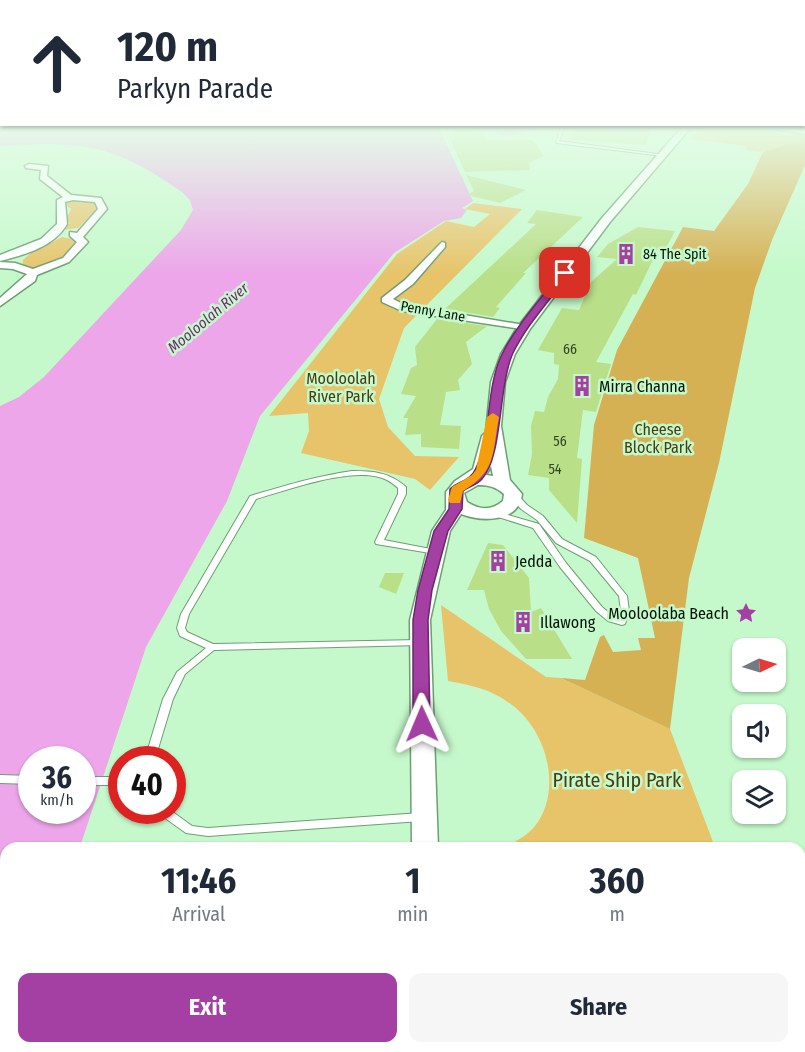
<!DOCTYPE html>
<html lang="en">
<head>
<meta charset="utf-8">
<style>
  :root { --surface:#fff; --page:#f6f6f7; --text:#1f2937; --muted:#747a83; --accent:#a43fa3 }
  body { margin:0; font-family:"Fira Sans Condensed",sans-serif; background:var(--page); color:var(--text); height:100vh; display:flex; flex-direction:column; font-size:22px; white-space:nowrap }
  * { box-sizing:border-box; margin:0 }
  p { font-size:20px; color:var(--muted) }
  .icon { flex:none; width:33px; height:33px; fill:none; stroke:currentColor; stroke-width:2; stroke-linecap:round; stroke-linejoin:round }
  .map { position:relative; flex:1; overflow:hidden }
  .details { position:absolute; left:0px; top:842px; width:806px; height:212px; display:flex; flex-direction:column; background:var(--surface); border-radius:18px 18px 0 0; box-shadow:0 2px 4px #0004 }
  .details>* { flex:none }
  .hud { position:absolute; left:0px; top:0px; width:806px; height:126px; box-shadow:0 2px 4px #0004; background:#fff; color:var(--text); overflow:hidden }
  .needle { width:39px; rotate:85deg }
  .tools { position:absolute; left:732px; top:638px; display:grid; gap:12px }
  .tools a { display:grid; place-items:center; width:54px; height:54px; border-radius:12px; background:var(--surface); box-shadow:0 2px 4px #0004; font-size:30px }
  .speed { position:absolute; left:18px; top:746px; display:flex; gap:12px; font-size:30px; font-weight:700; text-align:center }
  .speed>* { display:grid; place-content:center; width:78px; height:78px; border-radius:50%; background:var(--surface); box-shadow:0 2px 4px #0004; line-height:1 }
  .speed small { font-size:15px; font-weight:400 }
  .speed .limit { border:9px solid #d22; background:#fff; color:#111 }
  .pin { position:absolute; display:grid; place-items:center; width:51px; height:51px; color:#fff; margin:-26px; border-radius:12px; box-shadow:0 3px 9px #0006 }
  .me { position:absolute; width:66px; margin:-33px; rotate:359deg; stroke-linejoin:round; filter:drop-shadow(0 0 4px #0008) }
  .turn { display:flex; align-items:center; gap:21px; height:126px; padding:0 18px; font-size:27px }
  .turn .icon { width:78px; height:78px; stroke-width:2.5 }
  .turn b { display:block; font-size:42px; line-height:51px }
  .eta { display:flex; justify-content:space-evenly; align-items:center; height:102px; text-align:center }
  .eta b { font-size:36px; font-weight:700; line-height:42px }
  .action { display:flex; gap:12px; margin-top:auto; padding:12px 18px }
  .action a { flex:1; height:69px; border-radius:12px; background:var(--accent); color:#fff; font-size:24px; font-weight:700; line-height:69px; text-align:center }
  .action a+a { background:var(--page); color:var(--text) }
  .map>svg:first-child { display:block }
</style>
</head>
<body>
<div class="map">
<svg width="805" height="1052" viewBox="0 0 805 1052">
  <rect width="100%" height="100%" fill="#c5f9cb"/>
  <g fill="#e7c46a">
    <path d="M702 126 758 127 786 135 805 134V138L762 152 746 150V146L691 139Z"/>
    <path d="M80 199 92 200 98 208 78 228 63 230 70 223 66 220 71 209 65 204 68 200Z"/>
    <path d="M473 203 522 209 404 328 379 399 388 427 415 456 459 457 430 490 415 479 301 453 309 431 308 413 269 416 397 254 446 221 474 227 490 214 465 209Z"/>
    <path d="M62 237 76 240C71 260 41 272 22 267L23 260 32 252Z"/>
    <path d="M441 605 546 677 561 678 670 729 715 847H505C515 842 528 835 535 826 563 790 547 731 512 705 493 690 472 685 448 681Z"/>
    <path d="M466 1047H776L777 1052H467Z"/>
  </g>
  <path fill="#d5b154" d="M805 138V165L772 240 755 288 719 463 689 578 670 729 561 678 585 680 600 637 604 635 613 652 641 650 638 638H655L638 558 584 538 594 425 617 350 683 227 714 231 748 184 763 152Z"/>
  <g fill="#eca6e9" fill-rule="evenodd">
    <path d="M0 126H438L473 201 462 208 467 210 461 218 444 221 394 253 260 416 227 501 146 647 80 847 6 848V1047H19L18 1052H0V406L19 397 44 377 181 230 193 210 190 200 182 192C112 143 83 141 0 146ZM32 759H82V810H32Z"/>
    <path d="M465 126H538L509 137Z"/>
  </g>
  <g fill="#b9df89">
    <path d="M575 126H652L646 145 571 140Z"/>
    <path d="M472 129 481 131 487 140H533L544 156 529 163 530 170 465 172 448 135 453 130Z"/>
    <path d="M466 175 526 190 500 203 492 201 467 195 474 191Z"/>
    <path d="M537 210 583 217 523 273H526L496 307 500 308 493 317 445 309 536 224 527 223Z"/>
    <path d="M638 227 675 231 666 248 659 247 636 295 633 294 596 362 611 364 596 412 583 410 577 458 582 459 577 523 549 490V478L528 475 532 454 531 426 535 411 544 412 548 397 558 379 559 365 554 364V353L538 350 562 308 579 310 591 282 617 259 597 257 608 244Z"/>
    <path d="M437 319 487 326 466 342 472 364 458 380 460 390 446 392 440 425 461 426 459 449 421 447V434L405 435 408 418H403L416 396 401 394 411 368 417 365 415 347Z"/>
    <path d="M488 543 503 545 529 578 531 612 541 608 572 659H526L501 631 489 609 484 590H467Z"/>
    <path d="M385 573H404L396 594 379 587Z"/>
  </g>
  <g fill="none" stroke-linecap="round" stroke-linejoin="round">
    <defs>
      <g id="service">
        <path d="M561 126H565L559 141 665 155 663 156 556 143Z"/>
        <path d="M352 471C373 471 389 472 406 487V494L384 540 436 550 440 552 439 554H436L376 544 375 542 398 494V488C395 485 391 482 387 480 357 464 287 490 256 499L189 614 185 628 187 632 213 644 418 640 421 641 422 643 421 645 214 650 185 674 173 699 155 759H145L163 699 177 672 206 648 180 636 177 628 181 614 250 496C284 486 317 476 352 471Z"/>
        <path d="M511 494H517L527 505 543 516 562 539 596 557 627 596 629 611 625 624 622 625 608 621 596 611 560 567 533 528 495 516 494 514 495 512H498L539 524 566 563 602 607 614 617 619 618 621 611 619 596 590 561 556 543 537 520 521 509 511 498 510 496Z"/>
        <path d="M0 775 32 776V784L1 783H0Z"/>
        <rect x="82" y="777" width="40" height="8"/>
        <path d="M157 810H170L192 826 208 828 421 813 425 814 426 817 425 820 421 821 208 836 186 833 158 813Z"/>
      </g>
      <g id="minor">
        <path d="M766 126 805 130V134L769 128Z"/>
        <path d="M29 164 48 166 47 176 71 195 101 198 107 209 83 237 88 242 69 262 37 275 35 281 0 306V298L27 274 13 269 0 268V262L15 263 33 269 63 258 77 242 70 236V232L77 233 98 209 95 202 73 200 65 202 67 224C54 247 24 255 0 261V255L41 239 57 224V200L63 197 40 179 41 170 26 168 25 166Z"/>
        <path d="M442 242 445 243V247L413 284 393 299 405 305 524 325 528 326V330L402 311 382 302V298L405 280Z"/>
      </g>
      <g id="tertiary">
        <path d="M683 126H692L610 222 530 329 515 354 505 382 501 426 510 480 522 494C519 523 482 522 461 514L450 531 430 620 438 848H412L410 620 432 531 446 510V492L455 481 473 469 482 436 486 432 491 382 501 354 517 328 602 218ZM491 466 493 476 486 475ZM478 485C489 485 496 487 504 494L503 501C491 511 480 510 467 502L464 493Z"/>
        <path d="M420 1047H450L451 1052H421Z"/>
      </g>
    </defs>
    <use href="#service" stroke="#6d9e74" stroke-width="2"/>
    <use href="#minor" stroke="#6d9e74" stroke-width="3"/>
    <use href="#tertiary" stroke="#6d9e74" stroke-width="3"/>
    <use href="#service" fill="#fff" fill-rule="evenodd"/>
    <use href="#minor" fill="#fff" fill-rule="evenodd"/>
    <use href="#tertiary" fill="#fff" fill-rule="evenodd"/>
  </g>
  <linearGradient id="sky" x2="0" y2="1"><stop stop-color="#a9aee8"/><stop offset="0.46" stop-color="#e5fce8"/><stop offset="1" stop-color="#e5fce8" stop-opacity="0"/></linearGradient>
  <rect width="805" height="274" fill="url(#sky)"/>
  <path fill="#a43fa3" stroke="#6b296a" stroke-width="1.5" d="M562 271 570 273C551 299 527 324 513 353 498 386 503 456 482 479 478 484 469 487 463 491L462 509 448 531 432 590 428 620 430 724 428 729H415L413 724V620L418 590 434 531 449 509 450 489C457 482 471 480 475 470 492 438 485 389 502 354 517 324 542 298 562 271Z"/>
  <path fill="#f59e0b" d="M493 413 499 417C492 453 497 471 463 491L460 503H450L448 500 452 487 472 475 476 470 487 417Z"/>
  <defs>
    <symbol id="building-bare" viewBox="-9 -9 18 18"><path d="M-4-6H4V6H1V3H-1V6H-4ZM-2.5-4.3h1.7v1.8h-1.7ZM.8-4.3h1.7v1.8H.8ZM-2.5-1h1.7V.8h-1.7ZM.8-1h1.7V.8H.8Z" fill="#a43fa3" stroke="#c5f9cb" stroke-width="2.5" paint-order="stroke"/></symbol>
    <symbol id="sight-bare" viewBox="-9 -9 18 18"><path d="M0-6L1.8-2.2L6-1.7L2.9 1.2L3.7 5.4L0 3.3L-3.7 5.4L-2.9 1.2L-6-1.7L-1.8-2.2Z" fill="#a43fa3" stroke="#c5f9cb" stroke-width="2.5" paint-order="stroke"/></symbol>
  </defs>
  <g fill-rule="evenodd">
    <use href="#building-bare" x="611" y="239" width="30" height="30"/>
    <use href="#building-bare" x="567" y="371" width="30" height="30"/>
    <use href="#building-bare" x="483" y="546" width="30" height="30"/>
    <use href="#sight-bare" x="731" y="598" width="30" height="30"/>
    <use href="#building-bare" x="508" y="607" width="30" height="30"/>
  </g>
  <g text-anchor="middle" stroke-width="5" stroke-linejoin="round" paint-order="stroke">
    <g font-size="14" fill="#021204" stroke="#c5f9cb" text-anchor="start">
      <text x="643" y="259">84 The Spit</text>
    </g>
    <g font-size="14" fill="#021204" stroke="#c5f9cb">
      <text transform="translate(433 311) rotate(10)" y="5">Penny Lane</text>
    </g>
    <g font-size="14" fill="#304525">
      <text x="570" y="354">66</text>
      <text x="560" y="446">56</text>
      <text x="555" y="474">54</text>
    </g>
    <g font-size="15" font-style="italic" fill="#752575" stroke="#c5f9cb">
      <text transform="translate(208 318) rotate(-40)" y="5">Mooloolah River</text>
    </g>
    <g font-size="16" fill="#493a12" stroke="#c5f9cb">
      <text x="341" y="384">Mooloolah<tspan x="341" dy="18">River Park</tspan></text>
      <text x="658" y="435">Cheese<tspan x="658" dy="18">Block Park</tspan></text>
    </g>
    <g font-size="16" fill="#021204" stroke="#c5f9cb" text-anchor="start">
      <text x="599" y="392">Mirra Channa</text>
      <text x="515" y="567">Jedda</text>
      <text x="729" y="619" text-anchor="end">Mooloolaba Beach</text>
      <text x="540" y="628">Illawong</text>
    </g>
    <g font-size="20" fill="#493a12" stroke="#c5f9cb">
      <text x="617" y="787">Pirate Ship Park</text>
    </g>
  </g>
</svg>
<div class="tools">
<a><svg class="needle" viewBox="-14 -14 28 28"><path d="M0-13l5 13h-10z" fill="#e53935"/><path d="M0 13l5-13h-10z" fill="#747a83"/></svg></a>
<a><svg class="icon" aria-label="sound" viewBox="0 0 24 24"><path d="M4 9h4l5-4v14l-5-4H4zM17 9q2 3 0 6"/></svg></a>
<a><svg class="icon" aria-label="layers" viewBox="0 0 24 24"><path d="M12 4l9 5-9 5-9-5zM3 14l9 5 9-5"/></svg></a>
</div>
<div class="speed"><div>36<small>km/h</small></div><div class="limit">40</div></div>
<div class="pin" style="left:565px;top:273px;background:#d93025"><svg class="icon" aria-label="arrive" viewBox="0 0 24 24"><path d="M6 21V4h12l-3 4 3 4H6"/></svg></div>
<svg class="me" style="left:422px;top:724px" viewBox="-20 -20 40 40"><path d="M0-17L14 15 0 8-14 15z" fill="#a43fa3" stroke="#fff" stroke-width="4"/></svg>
<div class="hud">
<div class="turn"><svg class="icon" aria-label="ahead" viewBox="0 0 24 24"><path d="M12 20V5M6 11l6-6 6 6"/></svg><div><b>120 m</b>Parkyn Parade</div></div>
</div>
<section class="details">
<div class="eta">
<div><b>11:46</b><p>Arrival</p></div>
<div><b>1</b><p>min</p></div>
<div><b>360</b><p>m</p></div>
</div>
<div class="action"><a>Exit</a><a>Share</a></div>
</section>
</div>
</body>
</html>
